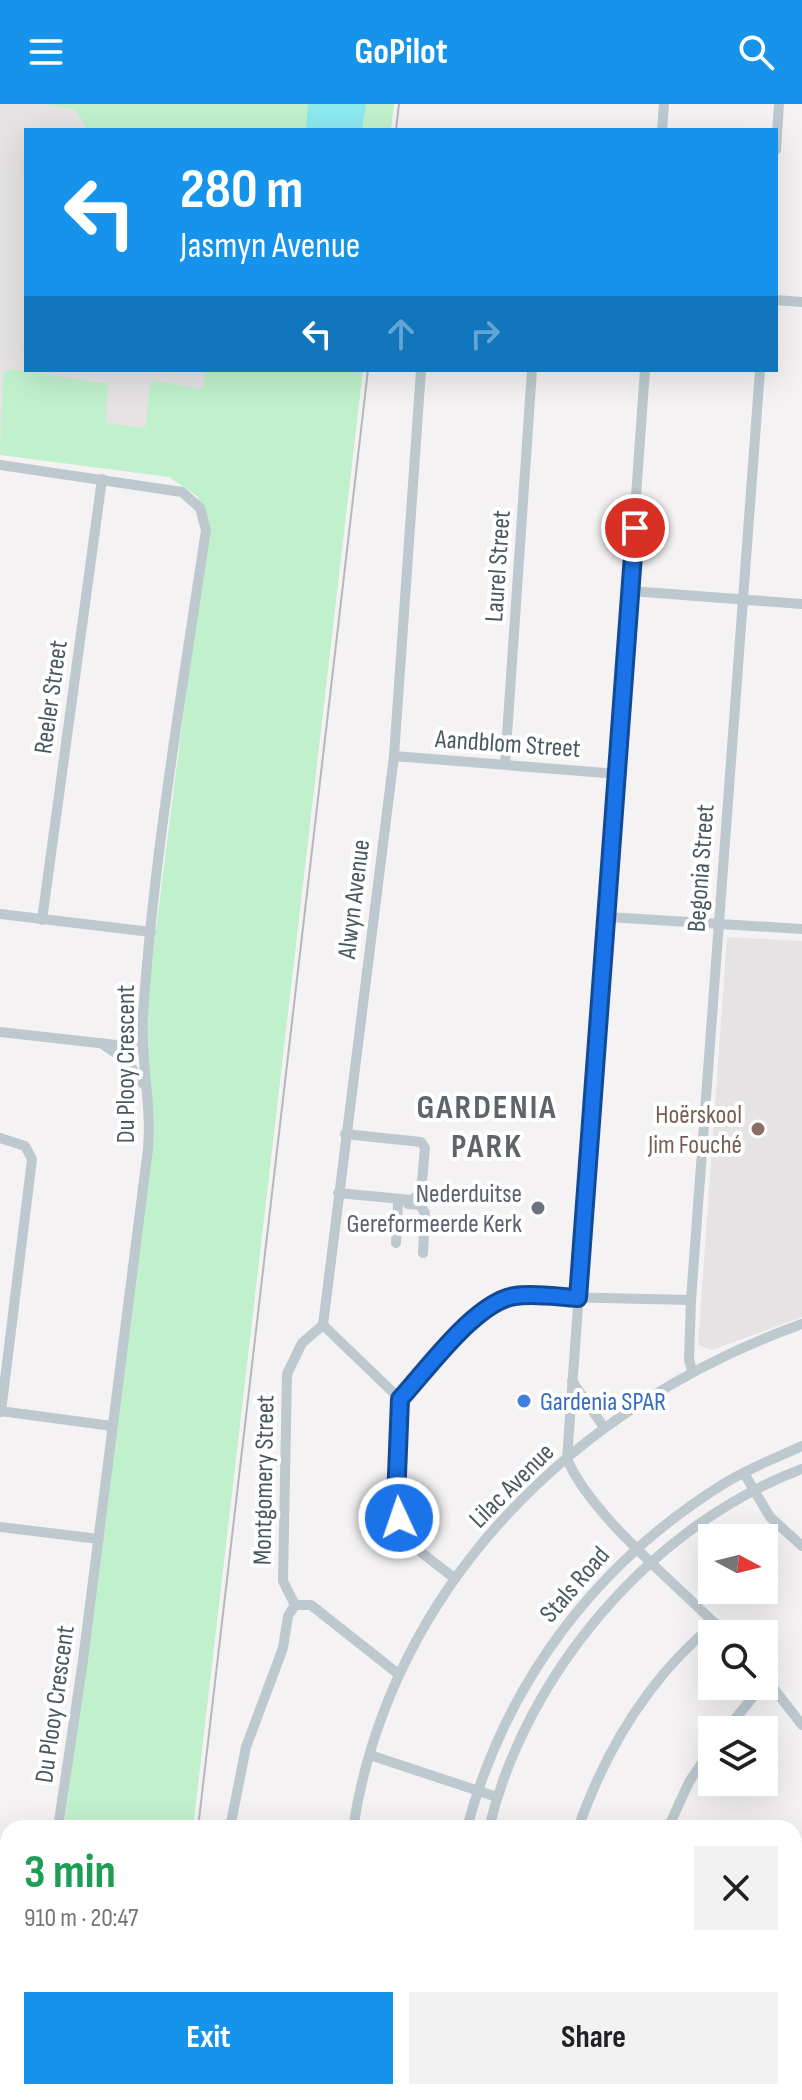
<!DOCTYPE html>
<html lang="en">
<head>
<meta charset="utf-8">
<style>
  :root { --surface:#fff; --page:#f2f2f2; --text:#202124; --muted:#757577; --accent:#1694eb }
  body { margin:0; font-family:"Sofia Sans Condensed",sans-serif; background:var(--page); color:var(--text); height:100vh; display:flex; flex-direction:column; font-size:30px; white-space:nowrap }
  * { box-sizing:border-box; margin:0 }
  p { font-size:26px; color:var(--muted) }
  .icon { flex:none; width:44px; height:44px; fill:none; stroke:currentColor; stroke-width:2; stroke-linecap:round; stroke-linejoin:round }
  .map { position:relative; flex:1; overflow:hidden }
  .sheet { position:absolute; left:0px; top:1716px; width:802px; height:280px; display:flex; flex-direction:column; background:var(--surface); border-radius:24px 24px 0 0; box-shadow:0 8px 32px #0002 }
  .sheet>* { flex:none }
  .hud { position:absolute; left:24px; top:24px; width:754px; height:244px; border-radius:0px; box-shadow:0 8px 32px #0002; background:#1694eb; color:#fff; overflow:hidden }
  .needle { width:52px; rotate:97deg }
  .tools { position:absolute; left:698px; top:1420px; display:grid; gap:16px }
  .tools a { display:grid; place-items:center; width:80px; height:80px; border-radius:0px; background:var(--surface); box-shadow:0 8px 32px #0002; font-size:40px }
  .pin { position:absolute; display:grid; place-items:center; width:68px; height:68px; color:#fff; margin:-34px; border:4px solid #fff; border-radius:50%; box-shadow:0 2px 8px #0007 }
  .me { position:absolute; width:88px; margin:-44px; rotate:357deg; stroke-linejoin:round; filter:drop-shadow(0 0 6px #0008) }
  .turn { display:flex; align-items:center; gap:28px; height:168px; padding:0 24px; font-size:36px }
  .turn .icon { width:104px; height:104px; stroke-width:2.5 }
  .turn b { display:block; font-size:56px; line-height:68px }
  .lanes { display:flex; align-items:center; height:76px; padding:0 24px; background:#0003; justify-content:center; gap:40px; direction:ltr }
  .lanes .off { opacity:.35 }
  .round { display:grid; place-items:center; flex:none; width:84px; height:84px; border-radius:0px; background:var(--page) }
  .overview { display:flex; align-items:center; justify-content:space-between; height:136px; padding:0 24px }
  h1 { font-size:48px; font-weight:700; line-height:60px; color:#1e9e55 }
  .cta { display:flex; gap:16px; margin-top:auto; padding:16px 24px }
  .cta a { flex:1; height:92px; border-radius:0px; background:var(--accent); color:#fff; font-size:32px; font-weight:700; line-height:92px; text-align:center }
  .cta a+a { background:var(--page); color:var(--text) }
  header { display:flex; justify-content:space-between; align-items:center; height:104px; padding:0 24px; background:var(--accent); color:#fff; font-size:36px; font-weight:700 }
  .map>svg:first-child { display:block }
</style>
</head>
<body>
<header><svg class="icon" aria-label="menu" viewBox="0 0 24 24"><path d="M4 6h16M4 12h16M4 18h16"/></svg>GoPilot<svg class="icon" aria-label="search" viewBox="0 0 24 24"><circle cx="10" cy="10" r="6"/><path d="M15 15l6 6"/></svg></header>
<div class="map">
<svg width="802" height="1996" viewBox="0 0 802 1996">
  <rect width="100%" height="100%" fill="#f4f2f2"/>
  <g fill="#e5e3e4">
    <path d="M0 0H266L262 26H26V266H229L214 378 0 350Z"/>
    <path d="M727 833 802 837V1213L712 1246 698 1241Z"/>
  </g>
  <g fill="#c1f1cc">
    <path d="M44 0H394L391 26H88L75 6Z"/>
    <path d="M11 265 108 280 105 319 145 324 151 276 203 285 206 266H363L193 1724H64L154 1025 144 918 207 426 198 393 169 373 0 351 3 270Z"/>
    <path d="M0 1805 8 1806V1911L0 1910Z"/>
    <path d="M0 1952 8 1953V1988H161V1996H0Z"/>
  </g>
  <path fill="#8deaef" d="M308 0H366L362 26H306Z"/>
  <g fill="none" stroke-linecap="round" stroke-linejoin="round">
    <g stroke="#bdc9cf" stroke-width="10">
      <path d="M662 26 664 0"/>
      <path d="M776 46 779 0"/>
      <path d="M776 196 802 198"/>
      <path d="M645 266 567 1355C592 1414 680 1482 725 1530"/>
      <path d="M0 361 182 388 200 404 206 426C182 587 154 749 143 911 140 956 152 1000 148 1045L83 1556 58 1724"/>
      <path d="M631 487 802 500"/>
      <path d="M394 652 618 670"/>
      <path d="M505 660 532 266"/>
      <path d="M0 810 151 828"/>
      <path d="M608 813 802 825"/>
      <path d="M42 816 102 375"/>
      <path d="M0 928 143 944"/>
      <path d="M101 939 126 956 143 980"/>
      <path d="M0 1034 25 1042 32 1055 1 1308"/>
      <path d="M338 1089 412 1096 421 1088 425 1044 421 1038 345 1030"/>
      <path d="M408 1100 420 1101 425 1109 423 1149"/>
      <path d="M396 1139 398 1099"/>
      <path d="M323 1221 394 652 421 266"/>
      <path d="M323 1221 400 1295"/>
      <path d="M692 1266 689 1256 691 1196 760 266"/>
      <path d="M572 1277 603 1322"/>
      <path d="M0 1307 112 1322"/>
      <path d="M744 1369 770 1413 802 1442"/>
      <path d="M0 1423 99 1435"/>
      <path d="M454 1474C439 1461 418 1449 407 1432 386 1404 398 1330 400 1295 431 1262 471 1203 515 1192L691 1196"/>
      <path d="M295 1501H311L397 1569"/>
      <path d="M764 1572 802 1621"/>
      <path d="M726 1626 762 1582"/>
      <path d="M370 1651 497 1693"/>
      <path d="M230 1724 246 1643 283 1544 288 1512 295 1501 283 1477 287 1270 302 1239 323 1221"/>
      <path d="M353 1724C391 1480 576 1301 802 1220"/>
      <path d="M467 1724C505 1579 597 1458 725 1379 749 1364 776 1354 802 1342"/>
      <path d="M489 1724C526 1569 652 1421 802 1365"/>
      <path d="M578 1724C606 1645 649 1573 715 1519"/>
      <path d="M668 1724 689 1678 712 1644"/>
      <path d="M0 1801H8"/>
      <path d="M794 1862 802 1891"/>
      <path d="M0 1921 8 1922"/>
      <path d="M0 1940H8"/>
      <path d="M794 1962 802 1963"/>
      <path d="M423 1988 427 1996"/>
      <path d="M451 1988 452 1996"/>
      <path d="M192 1996 193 1988"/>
      <path d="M434 1996 435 1988"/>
      <path d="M620 1996V1988"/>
    </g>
    <g stroke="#b4b8bc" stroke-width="2">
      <path d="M396 26 399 0"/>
      <path d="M198 1724 368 266"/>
      <path d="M167 1996 168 1988"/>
    </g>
  </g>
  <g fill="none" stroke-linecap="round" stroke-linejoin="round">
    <defs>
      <path id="route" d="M399 1414 396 1396 400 1295C426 1267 476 1197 515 1192 535 1189 558 1193 578 1194L635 424"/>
    </defs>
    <use href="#route" stroke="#114b97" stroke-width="20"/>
    <use href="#route" stroke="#1a73e8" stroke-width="14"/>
  </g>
  <circle fill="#8d6e63" stroke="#fff" stroke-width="3" cx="758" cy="1025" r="8"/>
  <circle fill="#6b7280" stroke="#fff" stroke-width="3" cx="538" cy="1104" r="8"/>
  <circle fill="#3f7fe0" stroke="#fff" stroke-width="3" cx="524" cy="1297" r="8"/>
  <g text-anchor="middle" stroke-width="8" stroke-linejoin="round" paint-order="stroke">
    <g font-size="26" fill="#495960" stroke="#fff">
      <text transform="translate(497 462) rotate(-86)" y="9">Laurel Street</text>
      <text transform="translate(50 593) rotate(-82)" y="9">Reeler Street</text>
      <text transform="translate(508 639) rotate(4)" y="9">Aandblom Street</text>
      <text transform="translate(700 764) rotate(-86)" y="9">Begonia Street</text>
      <text transform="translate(353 795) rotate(-83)" y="9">Alwyn Avenue</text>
      <text transform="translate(125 960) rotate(-90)" y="9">Du Plooy Crescent</text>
      <text transform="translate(263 1376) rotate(-89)" y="9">Montgomery Street</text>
      <text transform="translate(511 1381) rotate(-45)" y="9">Lilac Avenue</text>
      <text transform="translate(574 1480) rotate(-49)" y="9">Stals Road</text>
      <text transform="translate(54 1600) rotate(-82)" y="9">Du Plooy Crescent</text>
    </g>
    <g font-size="26" fill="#785e54" stroke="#fff" text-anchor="end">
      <text x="742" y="1019">Hoërskool<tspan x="742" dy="30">Jim Fouché</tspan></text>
    </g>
    <g font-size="26" fill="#5b616d" stroke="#fff" text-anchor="end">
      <text x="522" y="1098">Nederduitse<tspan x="522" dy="30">Gereformeerde Kerk</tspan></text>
    </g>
    <g font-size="26" fill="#366cbe" stroke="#fff" text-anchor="start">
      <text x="540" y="1306">Gardenia SPAR</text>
    </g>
    <g font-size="34" font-weight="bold" letter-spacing="2" fill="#5e6467" stroke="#fff">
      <text x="487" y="1014">GARDENIA<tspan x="487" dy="39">PARK</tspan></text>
    </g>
  </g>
</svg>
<div class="tools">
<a><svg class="needle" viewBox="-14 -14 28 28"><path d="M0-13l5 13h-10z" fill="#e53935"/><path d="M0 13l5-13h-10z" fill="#757577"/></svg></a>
<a><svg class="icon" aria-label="search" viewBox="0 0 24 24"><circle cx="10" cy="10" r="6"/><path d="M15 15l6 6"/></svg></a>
<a><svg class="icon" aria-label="layers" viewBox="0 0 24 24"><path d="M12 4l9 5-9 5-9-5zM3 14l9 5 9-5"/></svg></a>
</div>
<div class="pin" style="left:635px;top:424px;background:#d93025"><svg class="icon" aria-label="arrive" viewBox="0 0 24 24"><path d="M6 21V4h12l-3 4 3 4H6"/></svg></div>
<svg class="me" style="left:399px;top:1414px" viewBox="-20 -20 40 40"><circle r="17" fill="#1a73e8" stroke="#fff" stroke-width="3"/><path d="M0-11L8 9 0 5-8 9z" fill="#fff"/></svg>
<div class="hud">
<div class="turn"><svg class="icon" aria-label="left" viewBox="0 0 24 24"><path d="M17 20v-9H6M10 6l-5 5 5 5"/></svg><div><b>280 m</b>Jasmyn Avenue</div></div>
<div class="lanes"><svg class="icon" aria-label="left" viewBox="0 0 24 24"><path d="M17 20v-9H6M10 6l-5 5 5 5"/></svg><svg class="icon off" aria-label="ahead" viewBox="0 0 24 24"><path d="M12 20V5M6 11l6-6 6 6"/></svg><svg class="icon off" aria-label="right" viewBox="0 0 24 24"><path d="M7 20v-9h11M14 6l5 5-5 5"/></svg></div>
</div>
<section class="sheet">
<div class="overview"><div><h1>3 min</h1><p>910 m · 20:47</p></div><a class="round"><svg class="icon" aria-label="close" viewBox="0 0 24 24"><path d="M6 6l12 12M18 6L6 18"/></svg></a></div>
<div class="cta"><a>Exit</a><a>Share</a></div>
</section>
</div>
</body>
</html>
